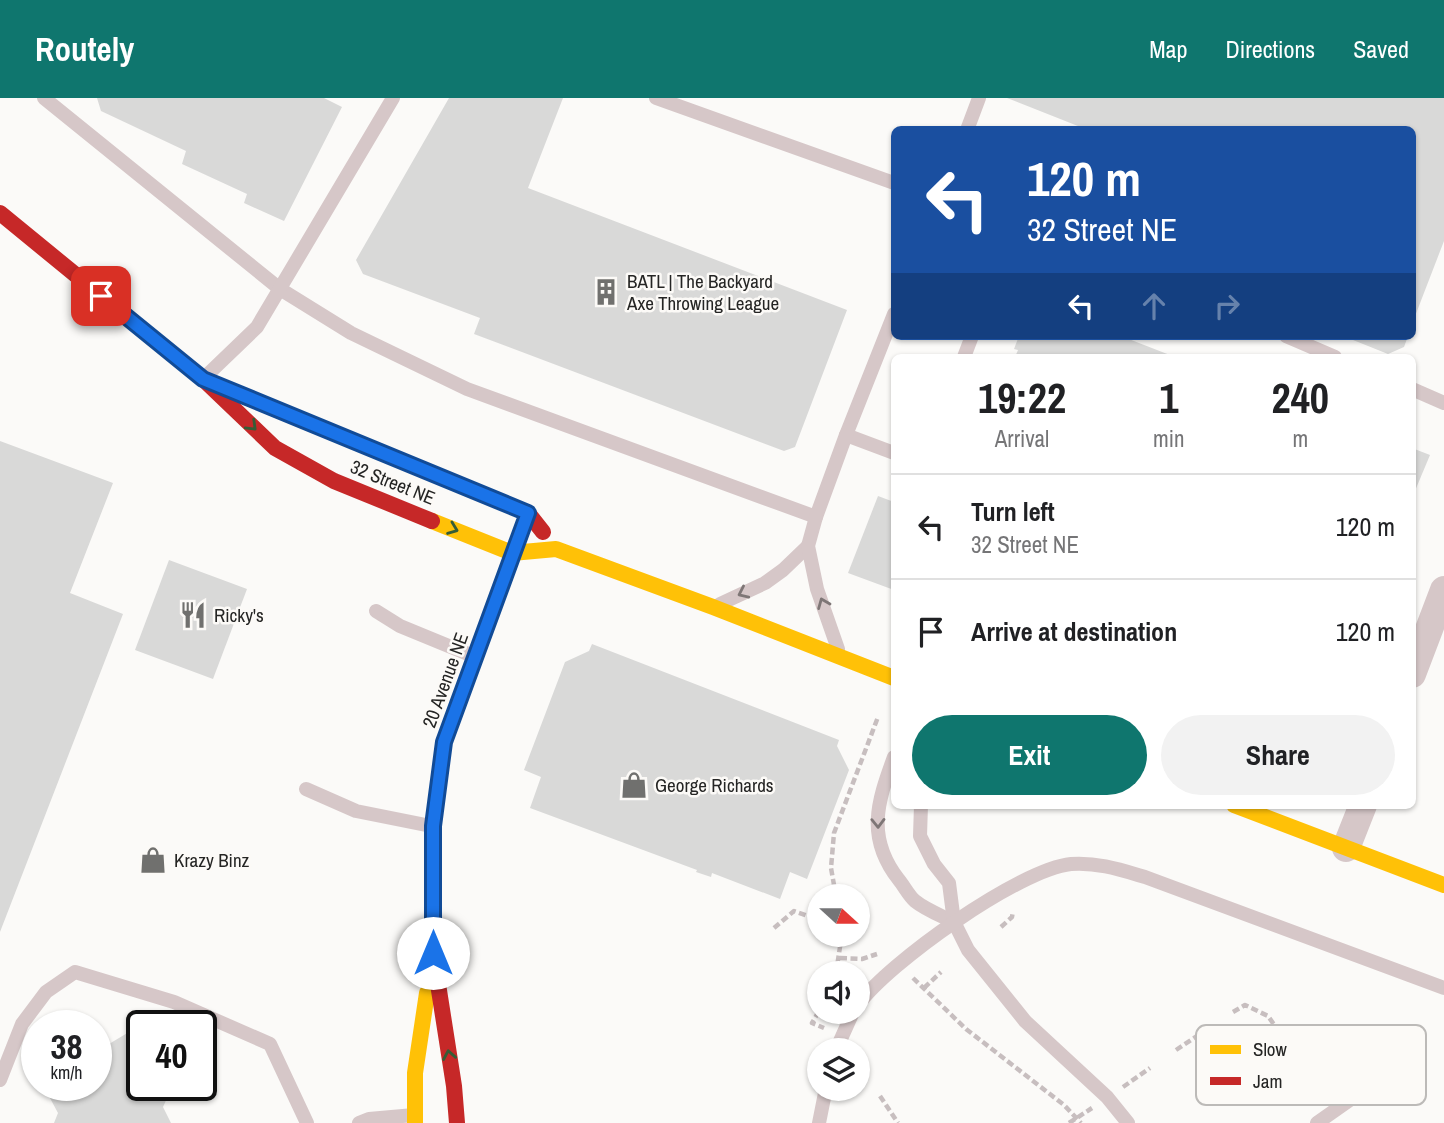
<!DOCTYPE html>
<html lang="en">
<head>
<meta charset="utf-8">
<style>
  :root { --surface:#fff; --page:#f2f2f2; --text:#202124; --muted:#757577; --line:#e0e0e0; --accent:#0f766e }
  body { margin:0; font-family:"Archivo Narrow",sans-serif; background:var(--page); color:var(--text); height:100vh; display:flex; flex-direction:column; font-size:26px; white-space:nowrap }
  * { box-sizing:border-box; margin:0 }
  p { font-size:23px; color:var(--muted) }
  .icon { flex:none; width:38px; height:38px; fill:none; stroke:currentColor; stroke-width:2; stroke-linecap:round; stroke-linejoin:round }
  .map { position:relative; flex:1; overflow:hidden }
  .side { position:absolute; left:891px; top:256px; width:525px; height:455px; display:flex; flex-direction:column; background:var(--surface); border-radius:10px; box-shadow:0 2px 5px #0004 }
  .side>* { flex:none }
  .guide { position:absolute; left:891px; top:28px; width:525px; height:214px; border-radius:10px; box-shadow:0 2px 5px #0004; background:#1a4fa0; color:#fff; overflow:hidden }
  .needle { width:46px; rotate:111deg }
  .buttons { position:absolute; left:807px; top:786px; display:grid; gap:14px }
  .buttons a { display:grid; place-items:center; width:63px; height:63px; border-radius:50%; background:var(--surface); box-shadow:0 2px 5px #0004; font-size:35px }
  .speed { position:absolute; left:21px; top:912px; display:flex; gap:14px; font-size:35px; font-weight:700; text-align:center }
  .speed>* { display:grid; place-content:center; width:91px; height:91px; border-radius:50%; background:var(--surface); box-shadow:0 2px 5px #0004; line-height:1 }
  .speed small { font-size:18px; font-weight:400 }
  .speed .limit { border:4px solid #111; border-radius:10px; background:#fff; color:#111 }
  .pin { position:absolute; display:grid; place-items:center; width:60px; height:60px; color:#fff; margin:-30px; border-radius:14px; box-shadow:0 4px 10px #0006 }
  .me { position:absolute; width:77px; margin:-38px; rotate:0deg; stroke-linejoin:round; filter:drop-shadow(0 0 5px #0008) }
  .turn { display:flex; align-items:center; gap:24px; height:147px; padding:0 21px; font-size:32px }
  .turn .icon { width:91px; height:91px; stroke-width:2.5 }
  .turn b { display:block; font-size:49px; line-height:60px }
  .lanes { display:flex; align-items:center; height:66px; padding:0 21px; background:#0003; justify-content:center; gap:35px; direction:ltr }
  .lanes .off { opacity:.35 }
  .eta { display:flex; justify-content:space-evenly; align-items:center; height:119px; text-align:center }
  .eta b { font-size:42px; font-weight:700; line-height:49px }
  .cta { display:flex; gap:14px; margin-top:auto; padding:14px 21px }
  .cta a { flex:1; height:80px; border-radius:42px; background:var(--accent); color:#fff; font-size:28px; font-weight:700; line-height:80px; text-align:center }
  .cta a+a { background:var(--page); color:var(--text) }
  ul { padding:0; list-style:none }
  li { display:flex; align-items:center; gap:21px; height:105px; padding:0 21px; border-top:2px solid var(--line) }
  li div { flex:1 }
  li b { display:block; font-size:26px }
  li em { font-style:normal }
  header { display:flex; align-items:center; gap:42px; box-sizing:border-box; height:98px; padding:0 35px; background:var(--accent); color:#fff }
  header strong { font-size:33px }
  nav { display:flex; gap:38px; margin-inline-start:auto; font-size:24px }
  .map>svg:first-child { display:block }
</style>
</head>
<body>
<header>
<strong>Routely</strong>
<nav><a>Map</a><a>Directions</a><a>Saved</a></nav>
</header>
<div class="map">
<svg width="1444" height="1025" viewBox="0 0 1444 1025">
  <rect width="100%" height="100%" fill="#fbfaf8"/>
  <g fill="#d9d9d8">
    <path d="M97 0H324L342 9 284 123 244 105 247 96 182 66 186 53 101 13Z"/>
    <path d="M449 0H563L528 90 847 212 795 349 784 353 474 236 480 220 363 176 356 162Z"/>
    <path d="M1007 0H1444V143L1412 226V32H1088Z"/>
    <path d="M1019 238H1121L1175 259H1015L1018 252 1014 251Z"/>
    <path d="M1343 238H1408L1404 249 1388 256Z"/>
    <path d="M0 343 113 385 70 495 123 516 0 834Z"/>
    <path d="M1412 350 1430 357 1412 400Z"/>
    <path d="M878 398 894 404V492L848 475Z"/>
    <path d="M169 462 247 491 213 581 135 552Z"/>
    <path d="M592 546 839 642 837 648 849 672 807 781 790 774 780 801 712 775 711 779 696 774 697 772 530 710 541 679 524 672 565 564 589 553Z"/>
    <path d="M129 934 142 963V987H173L163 1009 171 1025H54L58 1015 43 987H96V946L104 949Z"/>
  </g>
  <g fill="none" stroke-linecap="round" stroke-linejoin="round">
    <g stroke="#c7bebf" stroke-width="4.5" stroke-dasharray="7 3.5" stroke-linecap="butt">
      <path d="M836 798 831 770 834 735 878 619"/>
      <path d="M1001 829 1012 819 1013 813"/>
      <path d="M774 830 794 813 819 822"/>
      <path d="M840 860 862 861 877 856"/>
      <path d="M836 875 842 836"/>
      <path d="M913 880 966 931 1064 1007 1081 1025"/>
      <path d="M924 890 941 874"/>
      <path d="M819 913 812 925 824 930"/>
      <path d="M1233 914 1245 907 1268 918 1323 997"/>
      <path d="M1176 952 1209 930"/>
      <path d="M858 957 864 975"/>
      <path d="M1123 989 1150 970"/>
      <path d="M880 998 898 1025"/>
      <path d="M1069 1025 1092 1010"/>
    </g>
    <g stroke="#d6c7c8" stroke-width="14">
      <path d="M44 0 280 191 351 235 467 291 816 419"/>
      <path d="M656 0 894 85"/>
      <path d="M967 32 979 0"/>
      <path d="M1286 238 1335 259"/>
      <path d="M964 259 972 238"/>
      <path d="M204 280 257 229 393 0"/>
      <path d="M1412 291 1444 305"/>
      <path d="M846 337 894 355"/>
      <path d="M720 506 765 485 783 472 808 448"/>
      <path d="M376 513 400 528 473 558"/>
      <path d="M838 551 817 491 808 448 816 419 846 337 894 216"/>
      <path d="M894 659C877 705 866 740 899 782 904 788 909 798 915 803 926 812 942 818 954 824"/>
      <path d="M306 691 356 713 431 728"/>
      <path d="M921 707 920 738 934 766 949 785 954 824 968 852 1025 923 1107 999 1128 1025"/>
      <path d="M858 907C888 865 1020 771 1071 766 1097 764 1121 772 1145 779L1444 890"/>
      <path d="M836 952 853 914"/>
      <path d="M0 982 22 926 46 894 75 874 174 904 270 946 307 1025"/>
      <path d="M359 1025 369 1021 414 1017"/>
      <path d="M819 1025 826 990"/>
      <path d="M1317 1025 1371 987"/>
    </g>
    <g stroke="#d6c7c8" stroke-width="28">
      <path d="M1412 576 1444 492"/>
      <path d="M1346 750 1363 707"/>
    </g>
    <g stroke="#ffc107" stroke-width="16">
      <path d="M432 423 512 455 556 451 713 509 894 580"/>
      <path d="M1234 707 1444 787"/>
      <path d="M415 1025V975L427 895"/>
    </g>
    <g stroke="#c62828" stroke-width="16">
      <path d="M0 115 203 281 275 350 334 383 432 423"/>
      <path d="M224 290 528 415 543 434"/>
      <path d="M457 1025 454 988 433 854V728L444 644 528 415"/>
    </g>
  </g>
  <defs><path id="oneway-chevron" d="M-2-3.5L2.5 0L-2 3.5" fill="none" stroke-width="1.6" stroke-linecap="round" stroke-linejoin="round" transform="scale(1.75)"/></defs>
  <g stroke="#355c36">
    <use href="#oneway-chevron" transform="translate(252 328) rotate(44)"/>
    <use href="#oneway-chevron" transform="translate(453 431) rotate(21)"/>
    <use href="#oneway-chevron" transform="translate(449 957) rotate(-100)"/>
  </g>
  <g stroke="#7e7676">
    <use href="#oneway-chevron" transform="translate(743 495) rotate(155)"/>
    <use href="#oneway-chevron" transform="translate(823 505) rotate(-112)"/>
    <use href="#oneway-chevron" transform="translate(878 725) rotate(89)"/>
  </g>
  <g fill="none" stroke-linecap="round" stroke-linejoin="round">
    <defs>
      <path id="route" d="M101 198 203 281 528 415 444 644 433 728V855"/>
    </defs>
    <use href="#route" stroke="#114b97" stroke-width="18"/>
    <use href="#route" stroke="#1a73e8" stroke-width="12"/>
  </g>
  <defs>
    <symbol id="building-bare" viewBox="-9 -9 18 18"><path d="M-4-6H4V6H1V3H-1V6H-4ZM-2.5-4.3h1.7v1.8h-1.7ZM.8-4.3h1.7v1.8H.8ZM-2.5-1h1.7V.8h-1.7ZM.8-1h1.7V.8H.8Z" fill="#70706e" stroke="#fcfaf7" stroke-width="2.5" paint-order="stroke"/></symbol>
    <symbol id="restaurant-bare" viewBox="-9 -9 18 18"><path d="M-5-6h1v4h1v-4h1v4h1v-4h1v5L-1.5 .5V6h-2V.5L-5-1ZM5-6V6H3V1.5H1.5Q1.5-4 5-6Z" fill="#70706e" stroke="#fcfaf7" stroke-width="2.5" paint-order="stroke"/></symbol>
    <symbol id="shop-bare" viewBox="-9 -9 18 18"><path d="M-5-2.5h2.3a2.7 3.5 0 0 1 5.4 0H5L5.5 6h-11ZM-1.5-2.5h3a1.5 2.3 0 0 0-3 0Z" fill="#70706e" stroke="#fcfaf7" stroke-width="2.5" paint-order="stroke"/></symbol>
  </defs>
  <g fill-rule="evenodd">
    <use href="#building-bare" x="587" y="175" width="38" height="38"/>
    <use href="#restaurant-bare" x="174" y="498" width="38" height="38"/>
    <use href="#shop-bare" x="615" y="668" width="38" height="38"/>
    <use href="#shop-bare" x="134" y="743" width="38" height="38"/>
  </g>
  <g text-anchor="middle" stroke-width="5" stroke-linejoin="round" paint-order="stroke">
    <g font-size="19" fill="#252524" stroke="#fcfaf7" text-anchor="start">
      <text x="627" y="190">BATL | The Backyard<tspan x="627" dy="22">Axe Throwing League</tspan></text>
      <text x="214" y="524">Ricky's</text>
      <text x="655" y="694">George Richards</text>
      <text x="174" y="769">Krazy Binz</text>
    </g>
    <g font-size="19" fill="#252524" stroke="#fcfaf7">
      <text transform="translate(393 384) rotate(22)" y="7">32 Street NE</text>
      <text transform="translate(445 582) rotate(-70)" y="7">20 Avenue NE</text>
    </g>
  </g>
  <rect x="1196" y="927" width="230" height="80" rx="10" fill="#fcfaf7" stroke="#bcbab8" stroke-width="2"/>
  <rect x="1210" y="947" width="31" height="9" fill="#ffc107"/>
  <rect x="1210" y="979" width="31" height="8" fill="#c62828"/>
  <g font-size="19" fill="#252524">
    <text x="1253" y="958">Slow</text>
    <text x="1253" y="990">Jam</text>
  </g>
</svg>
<div class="buttons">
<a><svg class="needle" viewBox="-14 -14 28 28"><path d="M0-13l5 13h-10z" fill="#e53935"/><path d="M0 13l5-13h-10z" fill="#757577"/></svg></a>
<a><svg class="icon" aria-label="sound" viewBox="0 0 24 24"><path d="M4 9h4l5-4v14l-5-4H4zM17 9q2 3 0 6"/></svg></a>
<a><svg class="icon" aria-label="layers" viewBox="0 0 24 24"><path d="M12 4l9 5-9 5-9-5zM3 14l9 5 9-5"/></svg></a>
</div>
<div class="speed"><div>38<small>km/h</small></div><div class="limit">40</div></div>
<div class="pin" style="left:101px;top:198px;background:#d93025"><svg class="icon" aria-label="arrive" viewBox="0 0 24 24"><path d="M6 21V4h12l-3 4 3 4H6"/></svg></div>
<svg class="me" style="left:433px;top:855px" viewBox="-20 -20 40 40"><circle r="19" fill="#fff"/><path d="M0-13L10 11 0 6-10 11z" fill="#1a73e8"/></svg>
<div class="guide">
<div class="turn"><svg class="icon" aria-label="left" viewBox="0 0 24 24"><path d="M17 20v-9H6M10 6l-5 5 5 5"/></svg><div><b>120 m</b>32 Street NE</div></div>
<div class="lanes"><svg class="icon" aria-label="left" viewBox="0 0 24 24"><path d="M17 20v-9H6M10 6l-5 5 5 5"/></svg><svg class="icon off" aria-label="ahead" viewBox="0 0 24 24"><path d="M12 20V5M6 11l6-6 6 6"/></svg><svg class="icon off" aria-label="right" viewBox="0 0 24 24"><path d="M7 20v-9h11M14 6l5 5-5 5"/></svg></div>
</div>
<section class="side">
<div class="eta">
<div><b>19:22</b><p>Arrival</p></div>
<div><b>1</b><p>min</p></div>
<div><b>240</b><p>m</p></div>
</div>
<ul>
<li><svg class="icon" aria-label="left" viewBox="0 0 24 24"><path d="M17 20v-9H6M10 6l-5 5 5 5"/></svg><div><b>Turn left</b><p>32 Street NE</p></div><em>120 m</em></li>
<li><svg class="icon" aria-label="arrive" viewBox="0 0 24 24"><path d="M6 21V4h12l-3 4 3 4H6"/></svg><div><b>Arrive at destination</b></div><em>120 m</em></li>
</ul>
<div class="cta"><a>Exit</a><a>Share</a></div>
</section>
</div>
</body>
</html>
